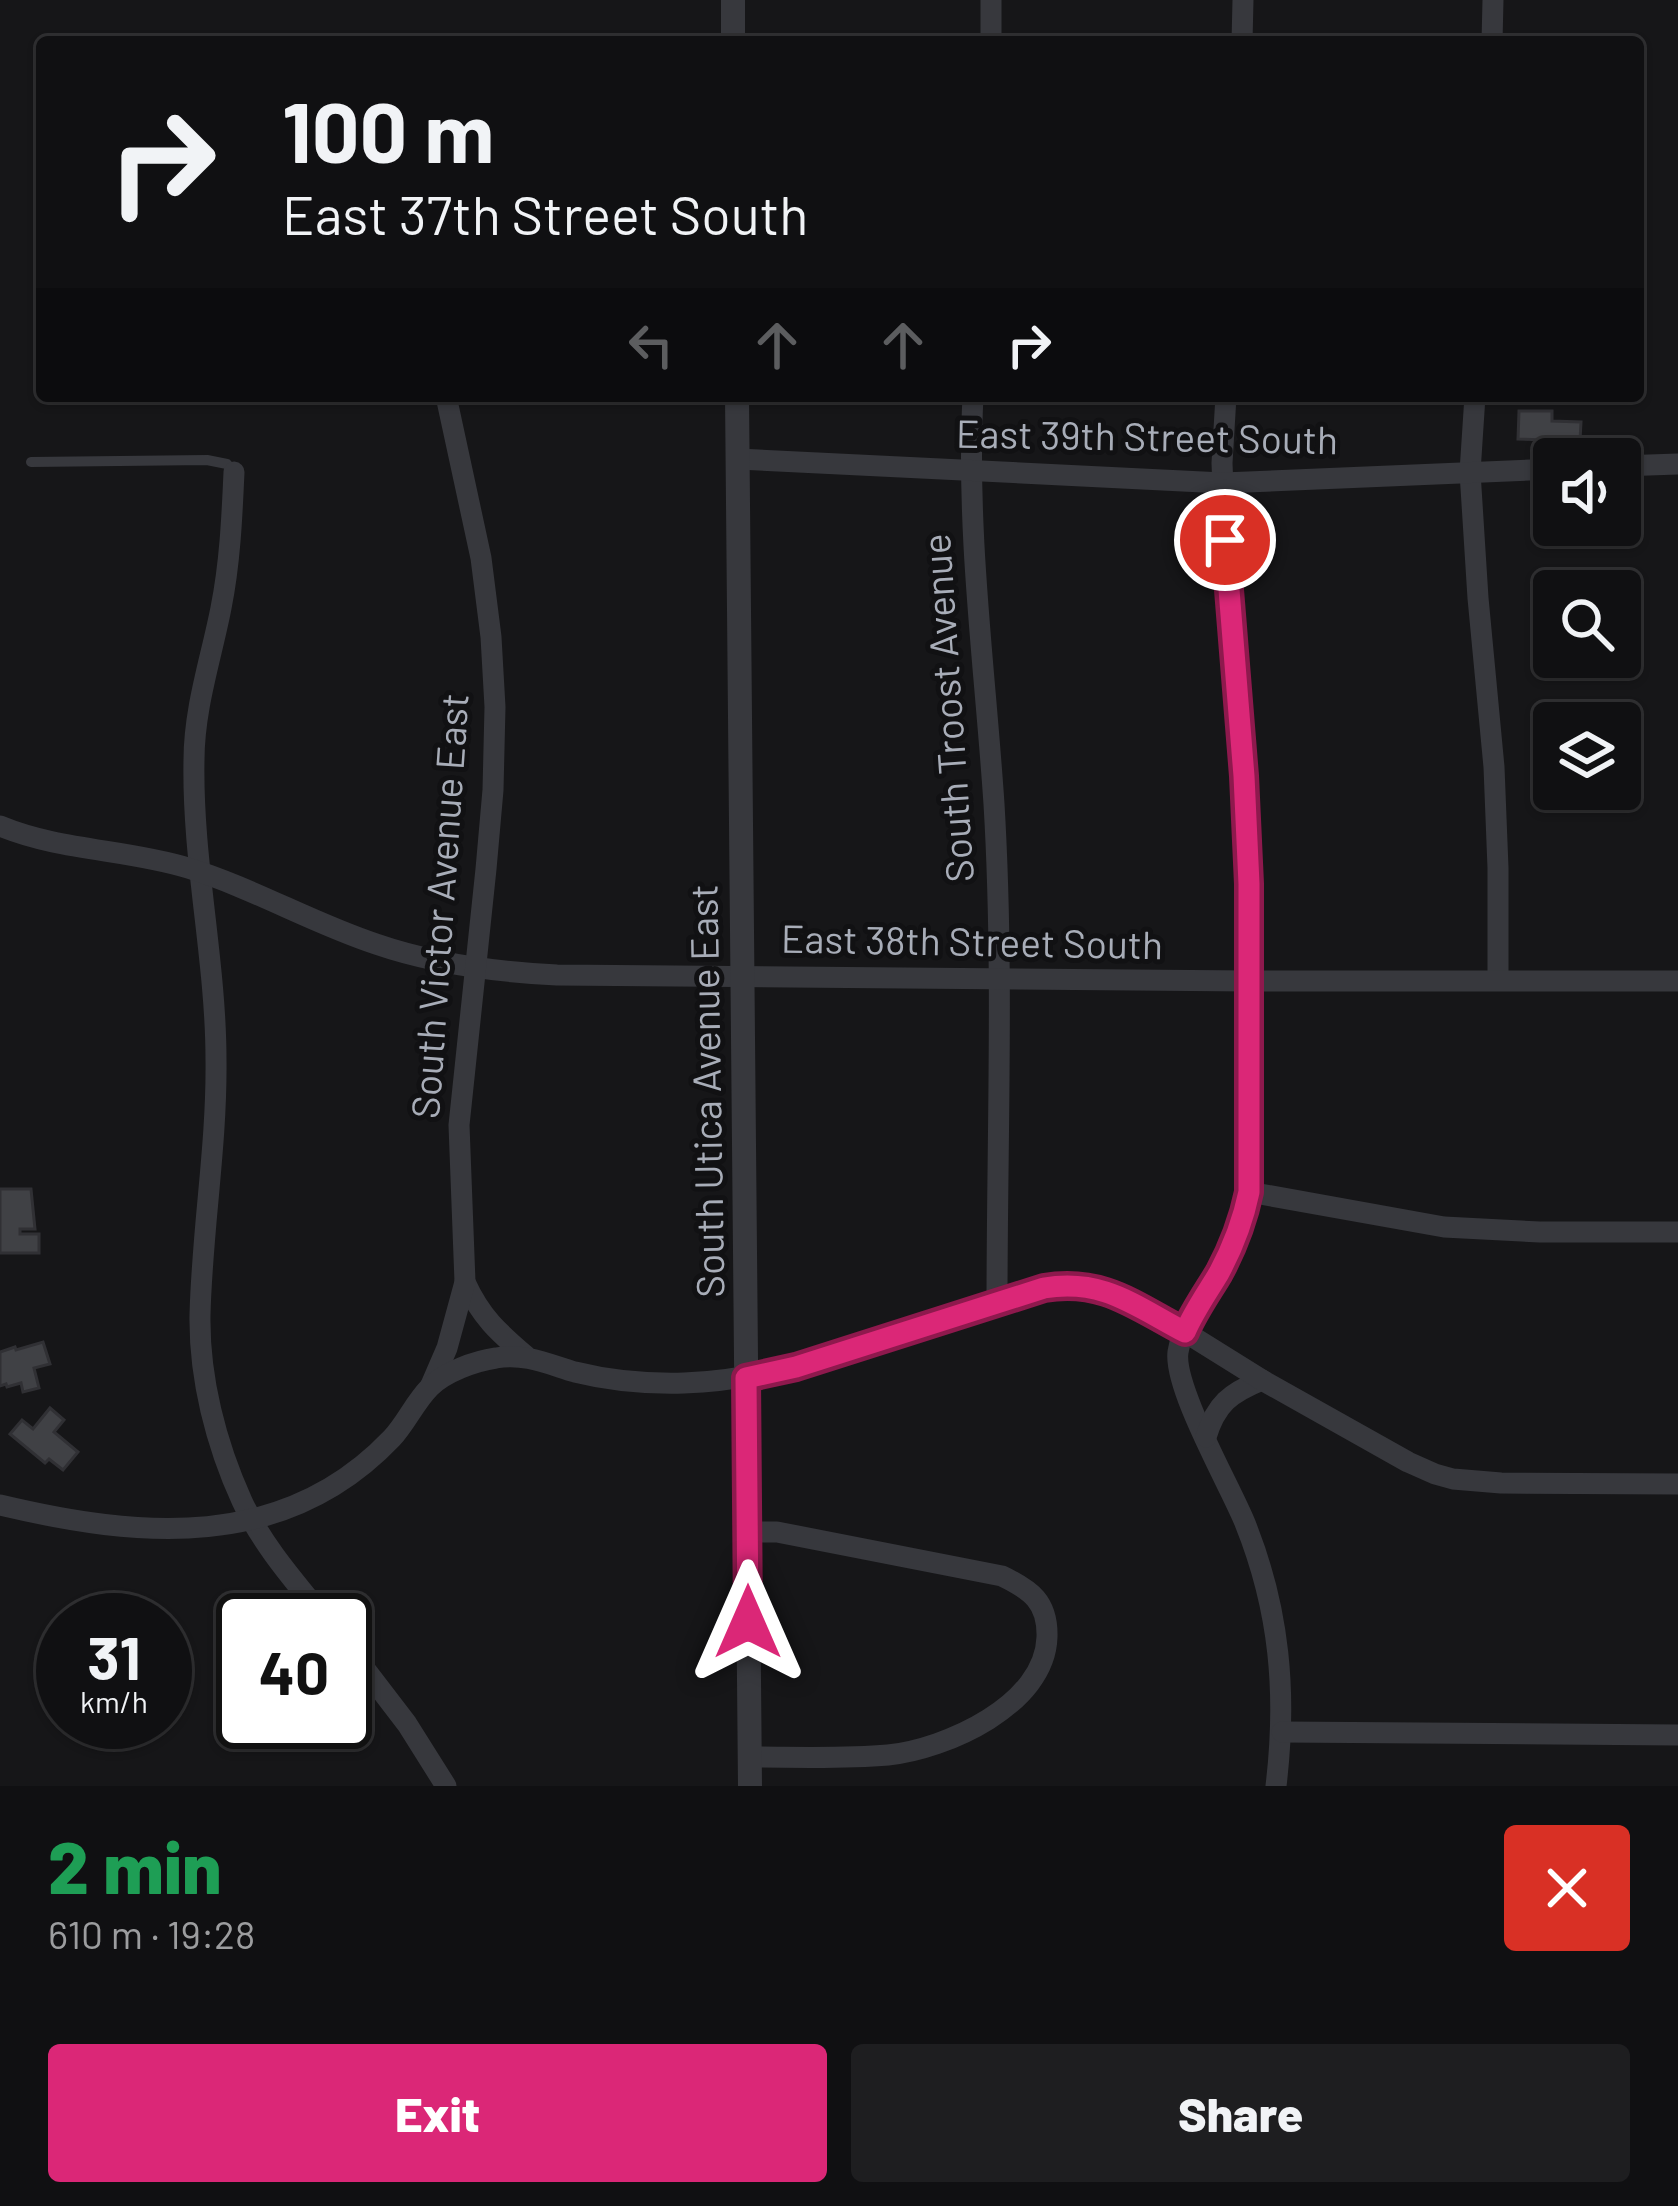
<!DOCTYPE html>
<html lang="en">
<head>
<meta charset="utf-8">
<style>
  :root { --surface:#101012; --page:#1e1e20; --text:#f1f3f6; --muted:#9c9d9f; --line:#303032; --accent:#db2777 }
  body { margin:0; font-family:Barlow,sans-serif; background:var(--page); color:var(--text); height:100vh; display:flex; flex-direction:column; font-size:45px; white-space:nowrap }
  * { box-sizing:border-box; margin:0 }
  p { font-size:39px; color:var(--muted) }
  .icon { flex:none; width:66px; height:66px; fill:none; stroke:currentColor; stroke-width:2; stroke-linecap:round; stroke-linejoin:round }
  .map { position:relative; height:1786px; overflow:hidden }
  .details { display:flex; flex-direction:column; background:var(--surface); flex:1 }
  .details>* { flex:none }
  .banner { position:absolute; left:36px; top:36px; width:1608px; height:366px; border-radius:12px; box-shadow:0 3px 9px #0004,0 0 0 3px var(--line); background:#101012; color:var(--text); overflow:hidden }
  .tools { position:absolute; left:1533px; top:438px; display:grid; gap:24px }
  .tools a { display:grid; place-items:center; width:108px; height:108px; border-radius:12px; background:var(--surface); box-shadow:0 3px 9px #0004,0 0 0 3px var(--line); font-size:60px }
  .speed { position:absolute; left:36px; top:1593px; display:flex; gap:24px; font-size:60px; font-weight:700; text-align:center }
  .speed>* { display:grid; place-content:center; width:156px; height:156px; border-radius:50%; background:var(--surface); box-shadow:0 3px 9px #0004,0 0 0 3px var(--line); line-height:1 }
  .speed small { font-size:30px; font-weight:400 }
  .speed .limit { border:6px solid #111; border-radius:18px; background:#fff; color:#111 }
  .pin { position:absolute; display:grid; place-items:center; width:102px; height:102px; color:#fff; margin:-51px; border:6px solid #fff; border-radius:50%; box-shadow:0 3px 12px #0007 }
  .me { position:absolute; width:132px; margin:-66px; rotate:0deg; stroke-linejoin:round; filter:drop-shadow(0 0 9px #0008) }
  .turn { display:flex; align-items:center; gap:42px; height:252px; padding:0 48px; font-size:54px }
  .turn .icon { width:156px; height:156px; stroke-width:2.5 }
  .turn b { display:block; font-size:84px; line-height:102px }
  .lanes { display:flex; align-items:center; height:114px; padding:0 48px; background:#0003; justify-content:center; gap:60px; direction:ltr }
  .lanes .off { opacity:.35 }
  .round { display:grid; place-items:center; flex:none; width:126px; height:126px; border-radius:12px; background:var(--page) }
  .overview { display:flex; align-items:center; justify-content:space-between; height:204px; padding:0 48px }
  h1 { font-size:72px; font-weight:800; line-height:90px; color:#1e9e55 }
  .button { display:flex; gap:24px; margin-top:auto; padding:24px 48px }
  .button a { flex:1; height:138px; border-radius:12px; background:var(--accent); color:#fff; font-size:48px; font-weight:800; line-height:138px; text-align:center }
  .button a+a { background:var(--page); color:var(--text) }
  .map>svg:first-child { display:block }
</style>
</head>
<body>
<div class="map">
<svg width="1678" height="1786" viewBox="0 0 1678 1786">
  <rect width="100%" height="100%" fill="#161618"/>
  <g fill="#404145" stroke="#303034" stroke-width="3">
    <path d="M1519 411H1552V421L1581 422 1580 441 1518 439Z"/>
    <path d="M0 1189H31L35 1229H20V1234H39V1253H0Z"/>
    <path d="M43 1342 50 1364 34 1368 39 1388 23 1392 21 1383 7 1387 6 1384 0 1386V1352L15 1347 16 1350Z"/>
    <path d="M50 1408 64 1420 54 1432 78 1452 63 1470 49 1459 45 1463 10 1434 22 1420 33 1429Z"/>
  </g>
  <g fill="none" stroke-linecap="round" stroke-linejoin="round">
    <path stroke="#37383d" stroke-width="10" d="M31 462 207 460 227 464 234 472"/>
    <g stroke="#37383d" stroke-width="21">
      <path d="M991 42V0"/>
      <path d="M1242 42 1243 0"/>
      <path d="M1492 42 1493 0"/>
      <path d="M973 396C966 533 985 668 994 804 1004 970 997 1138 997 1304"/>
      <path d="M1226 396 1222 463 1225 540 1243 776 1249 884V1192C1244 1220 1234 1245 1220 1270 1206 1296 1183 1321 1178 1352 1173 1387 1230 1486 1245 1523 1280 1610 1287 1694 1276 1786"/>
      <path d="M1475 396 1470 472 1478 598 1494 767 1498 868V980"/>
      <path d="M738 459 1223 483 1554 469"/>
      <path d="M1620 466 1678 464"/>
      <path d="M234 472C232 517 230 563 221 608 211 659 194 708 194 760 192 861 216 960 216 1060 217 1146 202 1230 200 1315 199 1378 216 1444 242 1501 262 1545 296 1583 326 1620"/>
      <path d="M0 826C60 851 126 849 188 868 253 888 312 923 376 944 434 964 496 972 557 975L1249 981H1678"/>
      <path d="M1249 1192 1444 1227 1540 1232H1678"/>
      <path d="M465 1282C481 1317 498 1332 526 1356"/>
      <path d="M431 1385 447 1348 465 1282 459 1125 486 869 493 790 495 707 491 637 481 558 446 396"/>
      <path d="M1206 1437C1216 1404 1230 1393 1262 1380"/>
      <path d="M0 1505C139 1538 284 1552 392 1438 406 1423 415 1402 430 1387 445 1372 475 1361 496 1358 525 1353 548 1364 575 1372 611 1381 647 1384 684 1383 752 1381 814 1361 879 1341 934 1324 989 1306 1044 1288L1082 1285 1119 1296 1185 1332 1262 1380 1408 1462 1435 1474 1453 1479 1501 1483 1678 1484"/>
      <path d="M747 1532H777L1002 1576C1031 1590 1048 1602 1047 1637 1045 1705 946 1749 888 1755 843 1759 795 1757 750 1757"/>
      <path d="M345 1643 407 1724 446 1786"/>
      <path d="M1282 1732 1678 1735"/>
    </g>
    <g stroke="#37383d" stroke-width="24">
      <path d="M733 0V42"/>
      <path d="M737 396 750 1786"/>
    </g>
  </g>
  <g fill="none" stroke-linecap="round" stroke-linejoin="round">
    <defs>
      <path id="route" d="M748 1622 746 1378 796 1367 1044 1288C1103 1278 1135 1306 1185 1332 1194 1311 1207 1293 1219 1273 1233 1247 1243 1221 1249 1192V884L1244 776 1225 540"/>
    </defs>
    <use href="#route" stroke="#8e194d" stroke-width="30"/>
    <use href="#route" stroke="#db2777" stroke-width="21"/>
  </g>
  <g text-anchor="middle" stroke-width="10" stroke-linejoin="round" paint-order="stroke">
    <g font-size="39" fill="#a8adb8" stroke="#111113">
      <text transform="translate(1147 437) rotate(1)" y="14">East 39th Street South</text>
      <text transform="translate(948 708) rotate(-94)" y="14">South Troost Avenue</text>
      <text transform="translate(440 906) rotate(-86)" y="14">South Victor Avenue East</text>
      <text transform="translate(972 942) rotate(1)" y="14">East 38th Street South</text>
      <text transform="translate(707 1091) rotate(-91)" y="14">South Utica Avenue East</text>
    </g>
  </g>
</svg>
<div class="tools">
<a><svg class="icon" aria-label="sound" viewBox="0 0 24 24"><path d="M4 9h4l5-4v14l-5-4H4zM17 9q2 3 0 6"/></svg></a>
<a><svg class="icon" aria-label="search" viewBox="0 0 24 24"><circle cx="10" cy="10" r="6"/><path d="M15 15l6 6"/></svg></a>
<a><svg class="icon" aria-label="layers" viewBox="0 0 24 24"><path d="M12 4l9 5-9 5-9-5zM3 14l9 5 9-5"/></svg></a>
</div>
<div class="speed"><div>31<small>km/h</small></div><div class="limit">40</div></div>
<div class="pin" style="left:1225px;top:540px;background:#d93025"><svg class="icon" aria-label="arrive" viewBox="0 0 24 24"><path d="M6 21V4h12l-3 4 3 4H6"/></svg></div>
<svg class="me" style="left:748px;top:1622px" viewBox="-20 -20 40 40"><path d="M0-17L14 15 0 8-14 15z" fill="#db2777" stroke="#fff" stroke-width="4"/></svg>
<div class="banner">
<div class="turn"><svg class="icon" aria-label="right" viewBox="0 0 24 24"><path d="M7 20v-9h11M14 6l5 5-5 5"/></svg><div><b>100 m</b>East 37th Street South</div></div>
<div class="lanes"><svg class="icon off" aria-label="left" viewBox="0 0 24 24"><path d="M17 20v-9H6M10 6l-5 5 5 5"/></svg><svg class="icon off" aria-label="ahead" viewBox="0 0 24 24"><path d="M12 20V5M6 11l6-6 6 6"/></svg><svg class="icon off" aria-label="ahead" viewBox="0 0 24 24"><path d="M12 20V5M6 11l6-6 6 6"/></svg><svg class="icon" aria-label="right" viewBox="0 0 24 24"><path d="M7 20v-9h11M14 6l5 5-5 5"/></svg></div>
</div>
</div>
<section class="details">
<div class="overview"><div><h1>2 min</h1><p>610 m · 19:28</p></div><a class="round" style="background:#d93025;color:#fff"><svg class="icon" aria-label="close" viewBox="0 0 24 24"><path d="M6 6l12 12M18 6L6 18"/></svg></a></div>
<div class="button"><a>Exit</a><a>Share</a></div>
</section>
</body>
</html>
